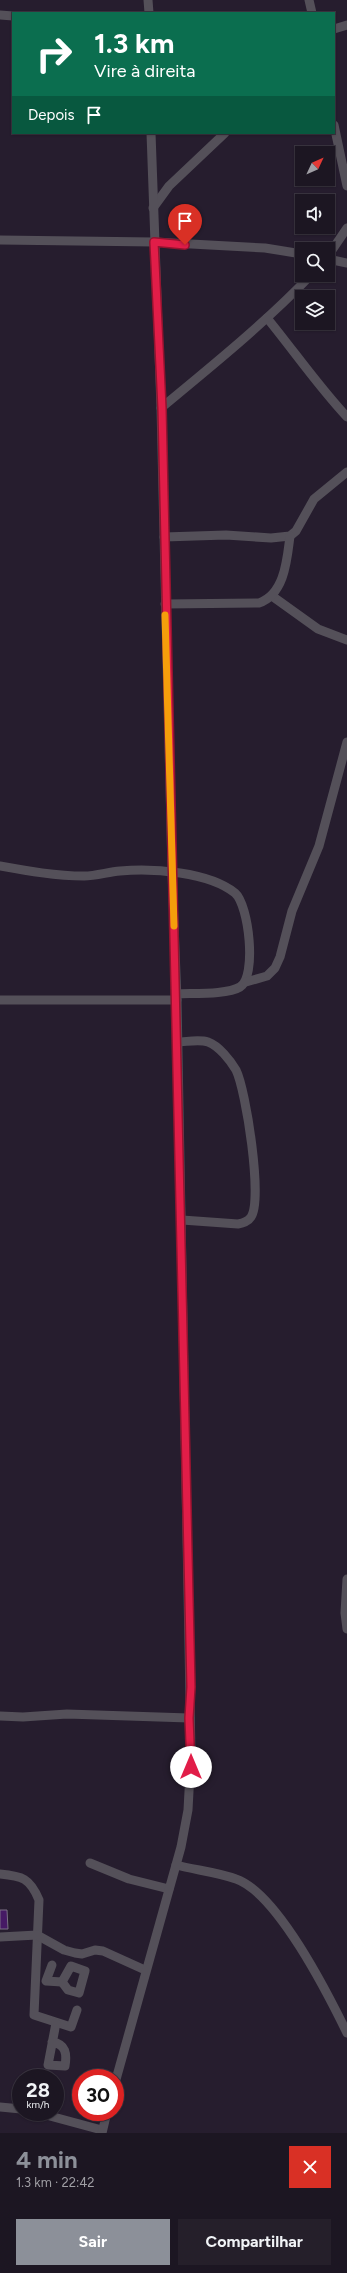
<!DOCTYPE html>
<html lang="pt">
<head>
<meta charset="utf-8">
<style>
  :root { --surface:#1c1622; --page:#251f2a; --text:#f1f3f6; --muted:#a09fa5; --line:#3a3540; --accent:#8c9099 }
  body { margin:0; font-family:Figtree,sans-serif; background:var(--page); color:var(--text); height:100vh; display:flex; flex-direction:column; font-size:15px; white-space:nowrap }
  * { box-sizing:border-box; margin:0 }
  p { font-size:13px; color:var(--muted) }
  .icon { flex:none; width:22px; height:22px; fill:none; stroke:currentColor; stroke-width:2; stroke-linecap:round; stroke-linejoin:round }
  .map { position:relative; height:2133px; overflow:hidden }
  .drawer { display:flex; flex-direction:column; background:var(--surface); flex:1 }
  .drawer>* { flex:none }
  .top-card { position:absolute; left:12px; top:12px; width:323px; height:122px; border-radius:0px; box-shadow:0 1px 3px #0004,0 0 0 1px var(--line); background:#0b6e4f; color:#fff; overflow:hidden }
  .needle { width:26px; rotate:46deg }
  .fabs { position:absolute; left:295px; top:146px; display:grid; gap:8px }
  .fabs a { display:grid; place-items:center; width:40px; height:40px; border-radius:0px; background:var(--surface); box-shadow:0 1px 3px #0004,0 0 0 1px var(--line); font-size:20px }
  .speed { position:absolute; left:12px; top:2069px; display:flex; gap:8px; font-size:20px; font-weight:700; text-align:center }
  .speed>* { display:grid; place-content:center; width:52px; height:52px; border-radius:50%; background:var(--surface); box-shadow:0 1px 3px #0004,0 0 0 1px var(--line); line-height:1 }
  .speed small { font-size:10px; font-weight:400 }
  .speed .limit { border:6px solid #d22; background:#fff; color:#111 }
  .pin { position:absolute; display:grid; place-items:center; width:34px; height:34px; color:#fff; margin:-41px -17px; border-radius:50% 50% 50% 0; rotate:-45deg; box-shadow:0 0 4px #0007 }
  .pin .icon { rotate:45deg }
  .me { position:absolute; width:44px; margin:-22px; rotate:0deg; stroke-linejoin:round; filter:drop-shadow(0 0 3px #0008) }
  .turn { display:flex; align-items:center; gap:14px; height:84px; padding:0 16px; font-size:18px }
  .turn .icon { width:52px; height:52px; stroke-width:2.5 }
  .turn b { display:block; font-size:28px; line-height:34px }
  .then { display:flex; align-items:center; height:38px; padding:0 16px; background:#0003; gap:8px; font-size:15px }
  .round { display:grid; place-items:center; flex:none; width:42px; height:42px; border-radius:0px; background:var(--page) }
  .head { display:flex; align-items:center; justify-content:space-between; height:68px; padding:0 16px }
  h1 { font-size:24px; font-weight:700; line-height:30px; color:var(--accent) }
  .action { display:flex; gap:8px; margin-top:auto; padding:8px 16px }
  .action a { flex:1; height:46px; border-radius:0px; background:var(--accent); color:#fff; font-size:16px; font-weight:700; line-height:46px; text-align:center }
  .action a+a { background:var(--page); color:var(--text) }
  .map>svg:first-child { display:block }
</style>
</head>
<body>
<div class="map">
<svg width="347" height="2133" viewBox="0 0 347 2133">
  <rect width="100%" height="100%" fill="#261d2e"/>
  <path fill="#461a65" stroke="#7a7085" d="M0 1910H7L8 1929H0Z"/>
  <g fill="none" stroke-linecap="round" stroke-linejoin="round">
    <g stroke="#545059" stroke-width="9">
      <path d="M148 0 149 13"/>
      <path d="M309 0 312 13"/>
      <path d="M0 15 13 16"/>
      <path d="M334 29 347 25"/>
      <path d="M334 125 347 186"/>
      <path d="M153 208 169 186 225 133"/>
      <path d="M0 240 154 242 265 248 302 254"/>
      <path d="M328 256 347 228"/>
      <path d="M328 259 347 263"/>
      <path d="M267 318C294 351 318 386 347 417"/>
      <path d="M161 408C213 365 265 323 311 275"/>
      <path d="M164 537 226 535 271 538 290 536 296 531 314 499 347 472"/>
      <path d="M272 596 318 629 347 640"/>
      <path d="M165 604 259 603C285 594 287 559 290 536"/>
      <path d="M0 866C28 871 56 876 84 876 96 876 108 872 120 871 153 868 209 872 235 893 249 905 257 977 240 987 227 995 192 993 176 994"/>
      <path d="M246 982 267 976 275 968 280 957 292 911 319 846 347 742"/>
      <path d="M0 1000H177"/>
      <path d="M177 1042C186 1042 199 1039 208 1042 219 1046 230 1060 236 1070 246 1090 263 1200 251 1217 248 1222 243 1223 238 1224L182 1220"/>
      <path d="M347 1579 345 1613 347 1629"/>
      <path d="M0 1716 23 1717 67 1714 189 1718"/>
      <path d="M90 1863 129 1879 169 1889"/>
      <path d="M176 1865C195 1870 217 1872 236 1879 277 1893 328 1994 347 2033"/>
      <path d="M0 1874C22 1876 30 1878 39 1900L34 2015 71 2027 77 2010"/>
      <path d="M0 1937 37 1935 64 1950 75 1953 82 1954 95 1950 103 1951 145 1970"/>
      <path d="M52 1965 46 1981 62 1982"/>
      <path d="M71 1966 85 1971 79 1993 68 1990 62 1982Z"/>
      <path d="M52 2042C66 2044 67 2054 65 2066L48 2065 56 2023"/>
      <path d="M115 2083 181 1847 188 1810 191 1754 177 1000 172 872 161 408 151 133"/>
      <path d="M0 2107 21 2109"/>
      <path d="M35 2112 102 2130"/>
      <path d="M102 2133 107 2112"/>
    </g>
  </g>
  <g fill="none" stroke-linecap="round" stroke-linejoin="round">
    <defs>
      <path id="route" d="M185 245 154 242 162 408 191 1687 189 1718 191 1767"/>
    </defs>
    <use href="#route" stroke="#92132f" stroke-width="10"/>
    <use href="#route" stroke="#e11d48" stroke-width="7"/>
    <path stroke="#f59e0b" stroke-width="7" d="M165 615 174 926"/>
  </g>
</svg>
<div class="fabs">
<a><svg class="needle" viewBox="-14 -14 28 28"><path d="M0-13l5 13h-10z" fill="#e53935"/><path d="M0 13l5-13h-10z" fill="#a09fa5"/></svg></a>
<a><svg class="icon" aria-label="sound" viewBox="0 0 24 24"><path d="M4 9h4l5-4v14l-5-4H4zM17 9q2 3 0 6"/></svg></a>
<a><svg class="icon" aria-label="search" viewBox="0 0 24 24"><circle cx="10" cy="10" r="6"/><path d="M15 15l6 6"/></svg></a>
<a><svg class="icon" aria-label="layers" viewBox="0 0 24 24"><path d="M12 4l9 5-9 5-9-5zM3 14l9 5 9-5"/></svg></a>
</div>
<div class="speed"><div>28<small>km/h</small></div><div class="limit">30</div></div>
<div class="pin" style="left:185px;top:245px;background:#d93025"><svg class="icon" aria-label="arrive" viewBox="0 0 24 24"><path d="M6 21V4h12l-3 4 3 4H6"/></svg></div>
<svg class="me" style="left:191px;top:1767px" viewBox="-20 -20 40 40"><circle r="19" fill="#fff"/><path d="M0-13L10 11 0 6-10 11z" fill="#e11d48"/></svg>
<div class="top-card">
<div class="turn"><svg class="icon" aria-label="right" viewBox="0 0 24 24"><path d="M7 20v-9h11M14 6l5 5-5 5"/></svg><div><b>1.3 km</b>Vire à direita</div></div>
<div class="then">Depois<svg class="icon" aria-label="arrive" viewBox="0 0 24 24"><path d="M6 21V4h12l-3 4 3 4H6"/></svg></div>
</div>
</div>
<section class="drawer">
<div class="head"><div><h1>4 min</h1><p>1.3 km · 22:42</p></div><a class="round" style="background:#d93025;color:#fff"><svg class="icon" aria-label="close" viewBox="0 0 24 24"><path d="M6 6l12 12M18 6L6 18"/></svg></a></div>
<div class="action"><a>Sair</a><a>Compartilhar</a></div>
</section>
</body>
</html>
